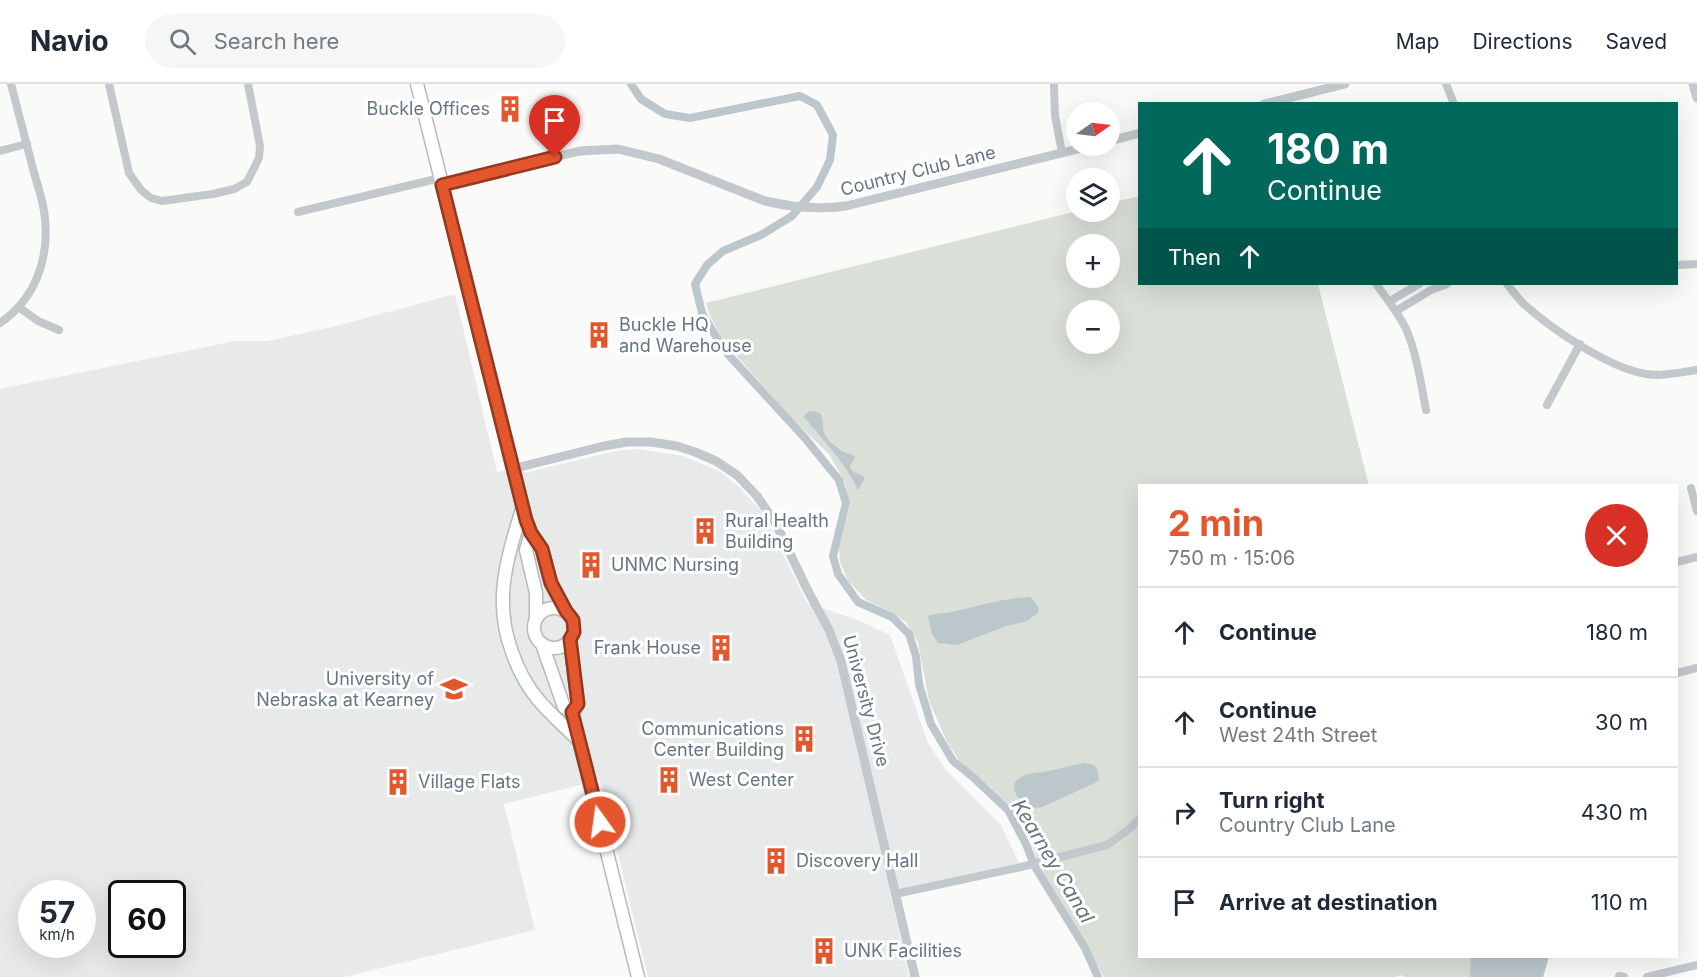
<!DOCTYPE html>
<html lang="en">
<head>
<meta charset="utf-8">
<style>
  :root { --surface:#fff; --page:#f6f6f7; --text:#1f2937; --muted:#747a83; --line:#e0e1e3; --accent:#e4572e }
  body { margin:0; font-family:Inter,sans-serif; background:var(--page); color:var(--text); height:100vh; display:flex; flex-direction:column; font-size:22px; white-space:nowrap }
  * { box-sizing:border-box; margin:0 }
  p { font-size:20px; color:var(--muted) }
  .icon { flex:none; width:33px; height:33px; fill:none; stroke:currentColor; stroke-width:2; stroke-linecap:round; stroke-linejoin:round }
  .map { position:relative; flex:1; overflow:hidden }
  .side { position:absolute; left:1138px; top:400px; width:540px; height:474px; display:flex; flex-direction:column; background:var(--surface); border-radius:0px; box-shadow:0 6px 24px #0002 }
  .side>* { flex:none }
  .guide { position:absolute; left:1138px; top:18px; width:540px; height:183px; border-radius:0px; box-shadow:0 6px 24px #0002; background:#00695c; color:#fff; overflow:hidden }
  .needle { width:39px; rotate:76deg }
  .buttons { position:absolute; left:1066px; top:18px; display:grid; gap:12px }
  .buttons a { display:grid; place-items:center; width:54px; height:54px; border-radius:50%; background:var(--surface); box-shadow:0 6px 24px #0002; font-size:30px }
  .speed { position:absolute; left:18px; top:796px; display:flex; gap:12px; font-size:30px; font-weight:700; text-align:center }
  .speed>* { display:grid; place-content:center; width:78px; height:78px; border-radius:50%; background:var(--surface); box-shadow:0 6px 24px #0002; line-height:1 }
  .speed small { font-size:15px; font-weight:400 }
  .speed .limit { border:3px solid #111; border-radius:9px; background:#fff; color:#111 }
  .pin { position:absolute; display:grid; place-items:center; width:51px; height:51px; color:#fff; margin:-62px -26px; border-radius:50% 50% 50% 0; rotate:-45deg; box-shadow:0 0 6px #0007 }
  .pin .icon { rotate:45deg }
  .me { position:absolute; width:66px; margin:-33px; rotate:346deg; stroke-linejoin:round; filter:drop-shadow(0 0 4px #0008) }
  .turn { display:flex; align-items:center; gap:21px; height:126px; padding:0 30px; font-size:27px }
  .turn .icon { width:78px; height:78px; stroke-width:2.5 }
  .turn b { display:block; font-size:42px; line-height:51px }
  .then { display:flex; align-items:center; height:57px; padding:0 30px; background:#0003; gap:12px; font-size:22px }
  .round { display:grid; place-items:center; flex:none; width:63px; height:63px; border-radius:32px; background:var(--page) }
  .head { display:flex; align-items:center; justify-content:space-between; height:102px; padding:0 30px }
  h1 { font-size:36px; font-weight:700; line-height:45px; color:var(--accent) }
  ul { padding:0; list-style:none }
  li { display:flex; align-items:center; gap:18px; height:90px; padding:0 30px; border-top:2px solid var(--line) }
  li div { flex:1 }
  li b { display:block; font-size:22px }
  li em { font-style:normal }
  header { display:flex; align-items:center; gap:36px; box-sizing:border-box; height:84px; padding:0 30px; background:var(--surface); border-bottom:2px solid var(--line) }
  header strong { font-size:28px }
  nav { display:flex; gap:33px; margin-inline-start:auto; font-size:21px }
  .search { width:420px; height:54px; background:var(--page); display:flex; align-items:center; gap:15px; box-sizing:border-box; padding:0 21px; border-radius:33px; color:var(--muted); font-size:22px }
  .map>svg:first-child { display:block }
</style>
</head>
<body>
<header>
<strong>Navio</strong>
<div class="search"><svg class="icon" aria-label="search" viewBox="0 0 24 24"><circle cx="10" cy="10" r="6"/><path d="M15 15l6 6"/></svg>Search here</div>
<nav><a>Map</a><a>Directions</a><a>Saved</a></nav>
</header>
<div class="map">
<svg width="1697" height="893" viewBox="0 0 1697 893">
  <rect width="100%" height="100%" fill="#fafaf8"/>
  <path fill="#e8e9e9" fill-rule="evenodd" d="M455 210 497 388 512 385 529 389 536 386 616 367 638 365 683 372 721 388 739 403 761 427 770 443 807 519 858 536 890 551 928 659 946 686 1001 741 1019 779 890 807 909 893H648L600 696 504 720 535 846 344 893H0V305L235 257H267L332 243ZM32 810H82V861H32ZM122 810H172V861H122Z"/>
  <path fill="#dadfd7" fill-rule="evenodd" d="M1140 112V200H1318L1369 402H1140V873H1472L1471 893H1405L1401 891 1395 893H1104L1078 847 1049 801 1040 783 1025 741 1012 724 988 701 962 681 947 658 929 617 918 558 906 538 891 528 866 516 848 497 840 478 839 463 850 422 845 399 829 370 789 332 722 255 710 232 706 219 1077 127 1110 128V119ZM1077 160H1110V194H1077ZM1077 226H1110V260H1077Z"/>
  <g fill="#bbc7cb">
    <path d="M810 327 820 329 822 333 824 349 829 357 843 368 855 372 854 376 850 381C851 391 860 388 865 394L858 406C845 378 824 357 804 333L806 329Z"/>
    <path d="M1031 513 1038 523 1039 528 1027 537 1006 542 957 561 938 559 932 550 928 532C936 529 944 529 952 528 978 522 1004 514 1031 513Z"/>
    <path d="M1086 679C1096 680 1098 684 1099 695L1097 698 1042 723C1027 728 1007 707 1017 696 1019 694 1023 692 1025 691 1033 688 1041 689 1049 687 1061 685 1073 680 1086 679Z"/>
    <path d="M1471 873H1549L1543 893H1470Z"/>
  </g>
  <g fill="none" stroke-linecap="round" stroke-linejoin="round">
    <path stroke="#bbc7cb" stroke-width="8" d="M631 0 641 15 665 30 690 34 800 12 817 21 833 51 830 76 817 103 792 132 761 151 723 167 707 181 695 200 702 229 724 266 804 353 839 396 846 419 833 472 838 490 858 518 892 533 909 550 916 572 919 600 931 640 953 677 974 694 1008 726 1026 760 1035 783 1085 864 1098 893"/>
    <defs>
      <g id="primary">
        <path d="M417 0 526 436 531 449 542 465 551 499 566 527"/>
        <path d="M522 425C507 475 493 517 512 568 518 585 525 599 536 613 548 628 564 642 578 656"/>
        <path d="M531 449 526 466 536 509V534"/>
        <circle cx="554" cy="544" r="20"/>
        <path d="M570 555 578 620 572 628"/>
        <path d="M542 560 564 623 572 628 638 893"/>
      </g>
    </defs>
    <use href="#primary" stroke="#b5babe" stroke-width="15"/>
    <g stroke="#c3c8cc" stroke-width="8">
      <path d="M109 0 129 89 141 106 151 114 162 117 213 110 234 105 247 98 259 74 260 62 248 0"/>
      <path d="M1054 0 1055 32 1062 68"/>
      <path d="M1446 0 1454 20"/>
      <path d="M0 67 27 60"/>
      <path d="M298 128 440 94"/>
      <path d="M1677 181 1697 180"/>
      <path d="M1376 200C1387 215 1399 230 1407 247 1417 272 1421 300 1426 326"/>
      <path d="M1507 200C1513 207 1518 215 1525 221 1553 246 1609 284 1646 290 1662 293 1681 288 1697 286"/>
      <path d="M1390 217 1419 200"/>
      <path d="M20 224 38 237 59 246"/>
      <path d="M1396 227 1431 206 1447 200"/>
      <path d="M0 239C35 215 49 176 45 135 44 117 36 98 32 81 25 54 18 27 11 0"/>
      <path d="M1547 321 1580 260"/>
      <path d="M1691 404 1697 427"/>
      <path d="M1677 478 1697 473"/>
      <path d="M1677 589 1697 584"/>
      <path d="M895 810 1021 783 1107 761 1129 745 1140 734"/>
      <path d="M1619 892 1624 893"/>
      <path d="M1647 893 1697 881"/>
    </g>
    <g stroke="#c3c8cc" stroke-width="9">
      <path d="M1693 0 1697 14"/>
      <path d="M1264 20 1345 0"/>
      <path d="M1110 57 1140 49"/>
      <path d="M442 101 580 67 618 65 659 75 765 117C791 123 819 126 846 122L1090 62"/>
      <path d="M512 385 604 362 627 358H651L677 362 695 368 716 377 737 391 757 412 776 440 806 503 829 546 841 577 915 893"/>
    </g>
    <use href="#primary" stroke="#fff" stroke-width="12"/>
  </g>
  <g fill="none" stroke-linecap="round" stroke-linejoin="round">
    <defs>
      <path id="route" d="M555 73 442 101 526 436 531 449 542 465 551 499 566 527 573 536 574 548 570 555 578 620 572 628 600 738"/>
    </defs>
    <use href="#route" stroke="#94391e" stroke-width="15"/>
    <use href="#route" stroke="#e4572e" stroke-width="10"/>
  </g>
  <defs>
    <symbol id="building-bare" viewBox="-9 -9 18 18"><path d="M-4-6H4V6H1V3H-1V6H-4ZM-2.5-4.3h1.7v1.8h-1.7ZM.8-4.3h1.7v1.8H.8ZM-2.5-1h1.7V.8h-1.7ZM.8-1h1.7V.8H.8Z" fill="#e4572e" stroke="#fff" stroke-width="2.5" paint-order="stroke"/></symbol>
    <symbol id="university-bare" viewBox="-9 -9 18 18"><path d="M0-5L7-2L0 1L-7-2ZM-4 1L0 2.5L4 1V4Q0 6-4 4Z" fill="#e4572e" stroke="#fff" stroke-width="2.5" paint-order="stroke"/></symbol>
  </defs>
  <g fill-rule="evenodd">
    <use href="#building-bare" x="491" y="6" width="38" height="38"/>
    <use href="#building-bare" x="580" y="232" width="38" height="38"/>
    <use href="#building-bare" x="686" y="428" width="38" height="38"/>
    <use href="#building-bare" x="572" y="462" width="38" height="38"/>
    <use href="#building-bare" x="702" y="545" width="38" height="38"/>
    <use href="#university-bare" x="435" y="586" width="38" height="38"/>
    <use href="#building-bare" x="785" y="636" width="38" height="38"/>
    <use href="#building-bare" x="650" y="677" width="38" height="38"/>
    <use href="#building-bare" x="379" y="679" width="38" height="38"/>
    <use href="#building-bare" x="757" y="758" width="38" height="38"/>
    <use href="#building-bare" x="805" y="848" width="38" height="38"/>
  </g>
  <g text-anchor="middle" stroke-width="6" stroke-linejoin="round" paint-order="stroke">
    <g font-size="18" fill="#657683" stroke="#fff" text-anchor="start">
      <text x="490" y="31" text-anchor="end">Buckle Offices</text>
      <text x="619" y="247">Buckle HQ<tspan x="619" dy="21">and Warehouse</tspan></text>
      <text x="725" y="443">Rural Health<tspan x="725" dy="21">Building</tspan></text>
      <text x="611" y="487">UNMC Nursing</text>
      <text x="701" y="570" text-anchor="end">Frank House</text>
      <text x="434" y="601" text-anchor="end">University of<tspan x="434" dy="21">Nebraska at Kearney</tspan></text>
      <text x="784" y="651" text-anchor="end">Communications<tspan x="784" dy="21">Center Building</tspan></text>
      <text x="689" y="702">West Center</text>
      <text x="418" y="704">Village Flats</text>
      <text x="796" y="783">Discovery Hall</text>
      <text x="844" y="873">UNK Facilities</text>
    </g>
    <g font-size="18" fill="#657683" stroke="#fff">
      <text transform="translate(918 87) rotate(-14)" y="6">Country Club Lane</text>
      <text transform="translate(866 617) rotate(75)" y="6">University Drive</text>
    </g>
    <g font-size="20" font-style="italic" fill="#60757c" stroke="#fff">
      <text transform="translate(1053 777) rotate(59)" y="7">Kearney Canal</text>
    </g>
  </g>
</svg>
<div class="buttons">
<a><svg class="needle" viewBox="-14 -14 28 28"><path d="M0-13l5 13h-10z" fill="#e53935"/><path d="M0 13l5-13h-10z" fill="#747a83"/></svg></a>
<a><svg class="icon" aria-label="layers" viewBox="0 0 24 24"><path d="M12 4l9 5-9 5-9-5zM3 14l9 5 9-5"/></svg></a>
<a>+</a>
<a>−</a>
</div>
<div class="speed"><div>57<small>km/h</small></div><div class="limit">60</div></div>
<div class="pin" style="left:555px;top:73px;background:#d93025"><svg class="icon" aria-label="arrive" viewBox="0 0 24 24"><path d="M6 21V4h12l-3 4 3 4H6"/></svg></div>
<svg class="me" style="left:600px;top:738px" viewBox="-20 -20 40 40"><circle r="17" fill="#e4572e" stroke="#fff" stroke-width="3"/><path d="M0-11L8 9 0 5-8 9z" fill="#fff"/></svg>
<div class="guide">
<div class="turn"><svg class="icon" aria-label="ahead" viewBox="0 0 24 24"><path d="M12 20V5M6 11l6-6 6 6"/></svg><div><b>180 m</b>Continue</div></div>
<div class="then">Then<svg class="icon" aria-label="ahead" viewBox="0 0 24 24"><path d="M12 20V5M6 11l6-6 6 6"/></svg></div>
</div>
<section class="side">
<div class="head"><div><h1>2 min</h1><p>750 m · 15:06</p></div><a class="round" style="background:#d93025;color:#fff"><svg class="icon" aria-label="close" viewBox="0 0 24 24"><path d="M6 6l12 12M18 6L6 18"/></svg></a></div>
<ul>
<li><svg class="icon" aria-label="ahead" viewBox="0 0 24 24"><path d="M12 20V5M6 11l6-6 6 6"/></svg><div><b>Continue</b></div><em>180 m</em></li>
<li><svg class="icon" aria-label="ahead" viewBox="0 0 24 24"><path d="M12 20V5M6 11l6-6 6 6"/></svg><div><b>Continue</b><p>West 24th Street</p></div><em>30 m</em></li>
<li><svg class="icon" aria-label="right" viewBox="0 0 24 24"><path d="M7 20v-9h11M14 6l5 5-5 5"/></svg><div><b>Turn right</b><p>Country Club Lane</p></div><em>430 m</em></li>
<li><svg class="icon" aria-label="arrive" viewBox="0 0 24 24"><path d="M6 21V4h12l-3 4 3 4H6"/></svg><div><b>Arrive at destination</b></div><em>110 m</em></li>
</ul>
</section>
</div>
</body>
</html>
